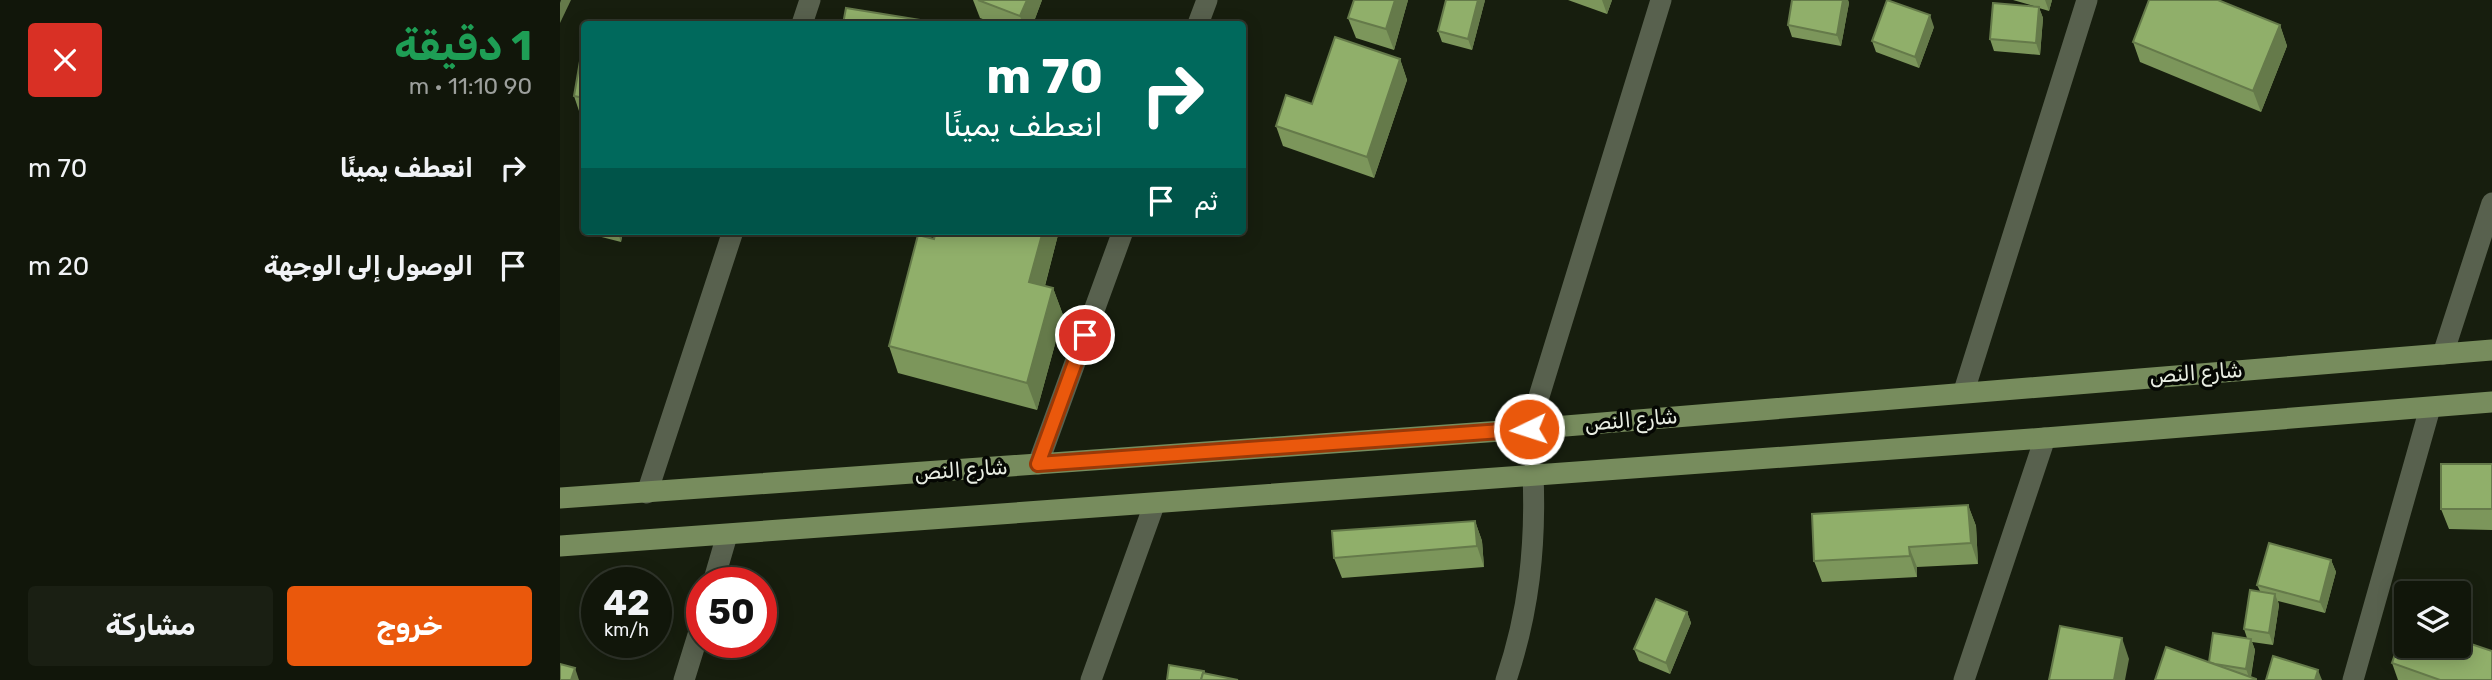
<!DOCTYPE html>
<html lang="ar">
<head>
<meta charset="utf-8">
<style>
  :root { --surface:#11160a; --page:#1a1f13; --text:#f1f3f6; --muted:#9c9f9c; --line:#30352b; --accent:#ea580c }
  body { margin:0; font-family:Rubik,"Noto Naskh Arabic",sans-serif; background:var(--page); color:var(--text); direction:rtl; height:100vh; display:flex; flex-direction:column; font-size:26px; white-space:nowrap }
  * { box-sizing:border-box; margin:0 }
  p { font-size:23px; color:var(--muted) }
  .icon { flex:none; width:38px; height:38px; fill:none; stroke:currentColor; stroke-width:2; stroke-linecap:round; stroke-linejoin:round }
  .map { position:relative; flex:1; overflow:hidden; direction:ltr }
  .side { display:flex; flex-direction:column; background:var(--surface); width:560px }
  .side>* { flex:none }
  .hud { position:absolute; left:21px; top:21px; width:665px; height:214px; border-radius:7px; box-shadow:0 4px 18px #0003,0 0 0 2px var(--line); direction:rtl; background:#00695c; color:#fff; overflow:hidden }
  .controls { position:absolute; left:1834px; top:581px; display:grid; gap:14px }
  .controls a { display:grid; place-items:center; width:77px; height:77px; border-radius:7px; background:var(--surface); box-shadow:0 4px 18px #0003,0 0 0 2px var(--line); font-size:35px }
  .speed { position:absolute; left:21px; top:567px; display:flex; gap:14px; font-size:35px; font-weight:700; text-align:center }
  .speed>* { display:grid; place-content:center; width:91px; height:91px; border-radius:50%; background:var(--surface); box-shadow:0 4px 18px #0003,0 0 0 2px var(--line); line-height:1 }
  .speed small { font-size:18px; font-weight:400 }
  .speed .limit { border:10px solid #d22; background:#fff; color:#111 }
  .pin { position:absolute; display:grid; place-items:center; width:60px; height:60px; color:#fff; margin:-30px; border:4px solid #fff; border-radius:50%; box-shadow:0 2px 7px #0007 }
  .me { position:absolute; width:77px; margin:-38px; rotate:266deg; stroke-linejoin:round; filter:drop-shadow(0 0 5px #0008) }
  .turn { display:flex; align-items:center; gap:24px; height:147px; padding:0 28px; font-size:32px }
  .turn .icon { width:91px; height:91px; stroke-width:2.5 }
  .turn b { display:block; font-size:49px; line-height:60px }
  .then { display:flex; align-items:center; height:66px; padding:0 28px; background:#0003; gap:14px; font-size:26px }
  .round { display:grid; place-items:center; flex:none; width:74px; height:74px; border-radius:7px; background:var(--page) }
  .overview { display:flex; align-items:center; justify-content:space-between; height:119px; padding:0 28px }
  h1 { font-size:42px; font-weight:700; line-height:52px; color:#1e9e55 }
  .cta { display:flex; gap:14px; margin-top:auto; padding:14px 28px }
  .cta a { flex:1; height:80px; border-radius:7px; background:var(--accent); color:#fff; font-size:28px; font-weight:700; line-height:80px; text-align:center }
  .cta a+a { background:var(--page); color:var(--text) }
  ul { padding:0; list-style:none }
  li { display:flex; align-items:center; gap:21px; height:98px; padding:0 28px }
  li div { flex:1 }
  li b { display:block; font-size:26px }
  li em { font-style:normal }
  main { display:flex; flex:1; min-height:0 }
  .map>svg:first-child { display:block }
</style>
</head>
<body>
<main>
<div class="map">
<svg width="1932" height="680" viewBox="0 0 1932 680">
  <rect width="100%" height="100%" fill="#171e0e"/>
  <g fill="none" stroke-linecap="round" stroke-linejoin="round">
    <g stroke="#58614e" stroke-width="21">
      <path d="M242 24 250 0"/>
      <path d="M638 24 647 0"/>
      <path d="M1883 354 1932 203"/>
      <path d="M1404 391 1527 0"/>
      <path d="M969 429 1101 0"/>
      <path d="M478 464 563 231"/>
      <path d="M87 493 173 231"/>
      <path d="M153 583 167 535"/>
      <path d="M124 680 142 622"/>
      <path d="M531 680 594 505"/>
      <path d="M946 680C969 612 976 546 973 474"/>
      <path d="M1404 680 1485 438"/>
      <path d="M1793 680 1870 408"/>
    </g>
    <g stroke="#778c5d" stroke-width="21">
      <path d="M0 498 969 429 1932 350"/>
      <path d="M0 546 1485 438 1932 402"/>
    </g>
  </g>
  <g fill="#7c965b">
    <path d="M413 0H482L473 24H436L420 18Z"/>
    <path d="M794 0H848L834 50 796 38 788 18Z"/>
    <path d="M925 0 912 50 882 42 878 31Z"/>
    <path d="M1008 0H1052L1047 14Z"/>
    <path d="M1232 0H1288L1289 3 1281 46 1232 37 1228 25Z"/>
    <path d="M1453 0H1492L1489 11 1479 8 1483 18 1480 55 1434 51 1430 39 1474 6Z"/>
    <path d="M1720 25 1727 46 1701 112 1580 62 1573 42Z"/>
    <path d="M1374 27 1359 68 1316 52 1312 41Z"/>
    <path d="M24 38V117H21L14 96Z"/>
    <path d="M840 59 847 80 814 178 723 146 716 126 752 104Z"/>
    <path d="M25 231H63L61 242 26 233Z"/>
    <path d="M315 231H333L330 237Z"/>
    <path d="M499 231 485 286 493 288 503 315 477 410 338 373 329 346 374 239Z"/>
    <path d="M1932 464V530L1889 529 1881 509Z"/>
    <path d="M1408 505 1416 526 1418 564 1357 567V577L1262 582 1254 561Z"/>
    <path d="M915 521 922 541 924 567 782 578 774 558Z"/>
    <path d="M1771 560 1776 572 1765 613 1718 601 1719 605 1713 645 1692 642 1695 650 1691 677 1649 662 1687 638 1684 629 1700 591 1697 585Z"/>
    <path d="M1127 612 1131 623 1110 674 1079 661 1074 649Z"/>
    <path d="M1832 663 1932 680H1838Z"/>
  </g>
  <g fill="#657a4a">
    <path d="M1 0H11L0 23V3Z"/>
    <path d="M467 0H482L473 24H463L460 16Z"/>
    <path d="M835 0H848L834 50 826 29Z"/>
    <path d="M918 0H925L912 50 908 39Z"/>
    <path d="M1042 0H1052L1047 14Z"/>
    <path d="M1283 0H1288L1289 3 1281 46 1277 35Z"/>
    <path d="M1485 0H1492L1489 11Z"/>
    <path d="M1479 7 1483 18 1480 55 1476 43Z"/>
    <path d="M1370 15 1374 27 1359 68 1355 57Z"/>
    <path d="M1720 25 1727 46 1701 112 1693 91Z"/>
    <path d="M840 59 847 80 814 178 807 157Z"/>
    <path d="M57 231H63L61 242Z"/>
    <path d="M483 231H499L479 308 469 282Z"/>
    <path d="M493 288 503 315 477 410 467 383Z"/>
    <path d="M1408 505 1416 526 1418 564 1411 543Z"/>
    <path d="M915 521 922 541 924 567 917 546Z"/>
    <path d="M1349 547 1357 567V577L1350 556Z"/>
    <path d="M1771 560 1776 572 1765 613 1760 602Z"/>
    <path d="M1715 594 1719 605 1713 645 1709 633Z"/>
    <path d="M1127 612 1131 623 1110 674 1106 663Z"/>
    <path d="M1562 638 1569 659 1565 680H1554Z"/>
    <path d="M1691 639 1695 650 1690 680 1686 669Z"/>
    <path d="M15 668 19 680H11Z"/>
    <path d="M1758 670 1762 680H1755Z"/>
  </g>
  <g fill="#90af6a" stroke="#657a4a" stroke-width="2">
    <path d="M418 0H467L460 16Z"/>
    <path d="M794 0H835L826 29 788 18Z"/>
    <path d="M886 0H918L908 39 878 31Z"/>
    <path d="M1232 0H1283L1277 35 1228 25Z"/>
    <path d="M1327 0 1370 15 1355 57 1312 41Z"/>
    <path d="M1589 0H1658L1720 25 1693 91 1573 42Z"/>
    <path d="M1433 3 1479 7 1476 43 1430 39Z"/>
    <path d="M286 8 385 24H283Z"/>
    <path d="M775 37 840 59 807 157 716 126 726 95 752 104Z"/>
    <path d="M24 38V98L14 96Z"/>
    <path d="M376 231H483L469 282 493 288 467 383 329 346 358 235 374 239Z"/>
    <rect x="1881" y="464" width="51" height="45"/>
    <path d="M1408 505 1411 543 1349 547 1350 556 1254 561 1252 514Z"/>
    <path d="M915 521 917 546 774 558 772 531Z"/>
    <path d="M1709 543 1771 560 1760 602 1697 585Z"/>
    <path d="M1864 589 1892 593H1863Z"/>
    <path d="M1690 590 1715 594 1709 633 1684 629Z"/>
    <path d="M1096 599 1127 612 1106 663 1074 649Z"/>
    <path d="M1846 622V646H1899V640L1932 651V680H1880L1832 663Z"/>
    <path d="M1500 626 1562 638 1554 680H1489Z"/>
    <path d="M1653 633 1691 639 1686 669 1655 664 1649 662Z"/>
    <path d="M1606 647 1696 679V680H1595Z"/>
    <path d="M1713 656 1758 670 1755 680H1706Z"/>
    <path d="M0 664 15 668 11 680H0Z"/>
    <path d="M609 665 644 671V673H643L641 680H607Z"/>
    <path d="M643 673 678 680H641Z"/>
  </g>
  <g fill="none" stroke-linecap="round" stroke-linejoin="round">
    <defs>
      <path id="route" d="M525 335 478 464 969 429"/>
    </defs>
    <use href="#route" stroke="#983908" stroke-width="18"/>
    <use href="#route" stroke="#ea580c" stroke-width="12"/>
  </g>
  <g text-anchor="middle" stroke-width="7" stroke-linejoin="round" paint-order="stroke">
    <g font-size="21" fill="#e9eee3" stroke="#050703">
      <text transform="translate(1636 373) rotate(-4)" y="7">شارع النص</text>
      <text transform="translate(1071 420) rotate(-5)" y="7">شارع النص</text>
      <text transform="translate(401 470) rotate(-4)" y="7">شارع النص</text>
    </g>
  </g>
</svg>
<div class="controls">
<a><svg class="icon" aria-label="layers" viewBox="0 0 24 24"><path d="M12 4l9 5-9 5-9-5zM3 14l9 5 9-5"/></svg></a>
</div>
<div class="speed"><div>42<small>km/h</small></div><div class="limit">50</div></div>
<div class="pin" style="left:525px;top:335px;background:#d93025"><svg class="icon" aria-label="arrive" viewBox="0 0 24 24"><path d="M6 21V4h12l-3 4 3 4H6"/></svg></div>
<svg class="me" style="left:969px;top:429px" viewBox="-20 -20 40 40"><circle r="17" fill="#ea580c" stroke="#fff" stroke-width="3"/><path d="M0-11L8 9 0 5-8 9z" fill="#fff"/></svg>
<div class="hud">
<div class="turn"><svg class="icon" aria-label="right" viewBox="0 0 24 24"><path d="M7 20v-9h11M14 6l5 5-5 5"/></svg><div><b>70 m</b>انعطف يمينًا</div></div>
<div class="then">ثم<svg class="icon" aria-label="arrive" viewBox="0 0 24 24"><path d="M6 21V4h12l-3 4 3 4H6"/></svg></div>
</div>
</div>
<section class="side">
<div class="overview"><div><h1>1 دقيقة</h1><p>90 m · 11:10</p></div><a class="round" style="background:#d93025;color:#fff"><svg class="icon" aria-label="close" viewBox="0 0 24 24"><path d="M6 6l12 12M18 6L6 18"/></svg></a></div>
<ul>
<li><svg class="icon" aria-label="right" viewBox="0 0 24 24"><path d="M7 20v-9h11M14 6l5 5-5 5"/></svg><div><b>انعطف يمينًا</b></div><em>70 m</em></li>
<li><svg class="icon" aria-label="arrive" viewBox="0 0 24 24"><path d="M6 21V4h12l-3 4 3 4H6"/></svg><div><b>الوصول إلى الوجهة</b></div><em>20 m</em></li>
</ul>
<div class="cta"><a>خروج</a><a>مشاركة</a></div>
</section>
</main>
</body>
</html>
